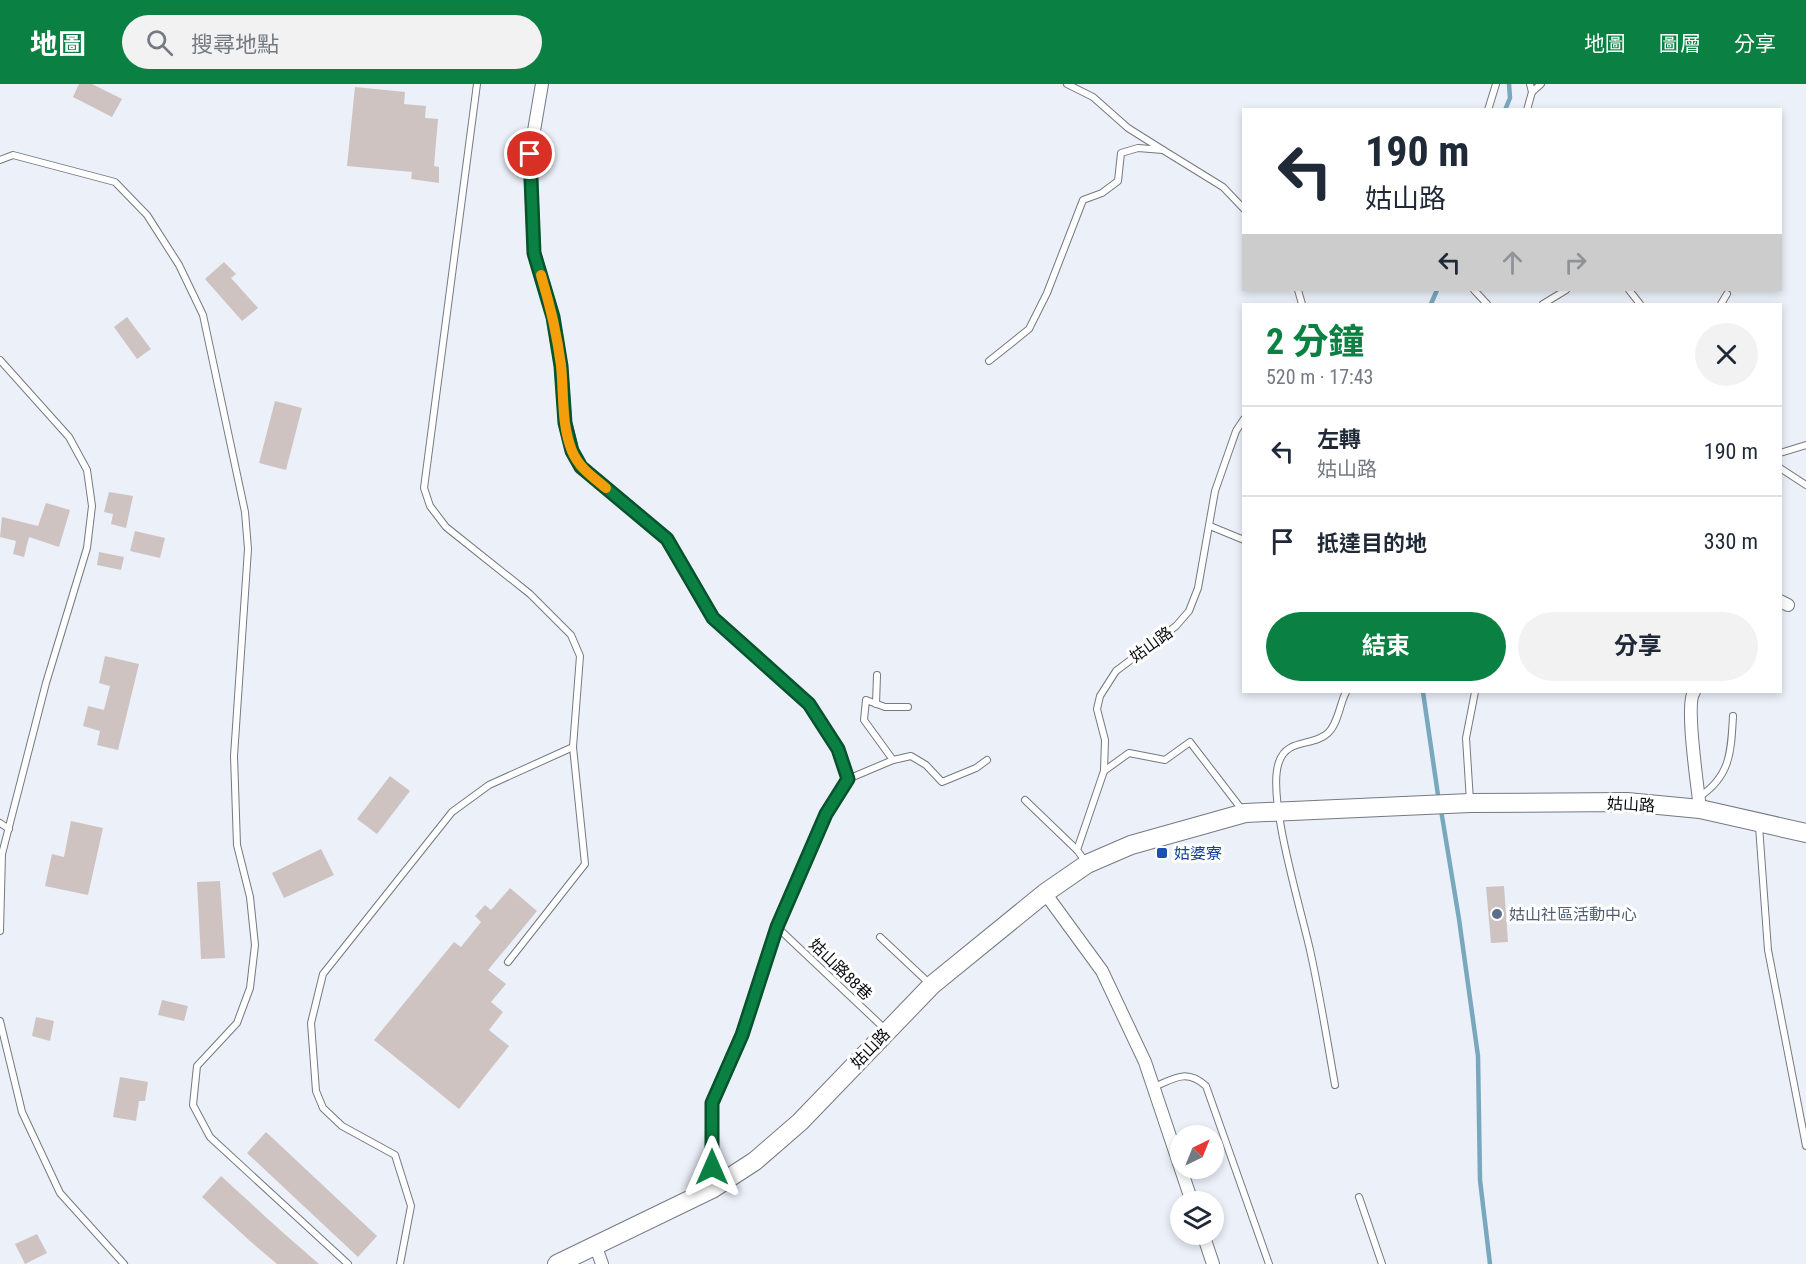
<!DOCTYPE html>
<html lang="zh-TW">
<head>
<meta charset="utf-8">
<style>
  :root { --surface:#fff; --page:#f2f2f3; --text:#1f2937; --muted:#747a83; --line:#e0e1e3; --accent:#0b8043 }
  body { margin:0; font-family:"Roboto Condensed","Noto Sans TC",sans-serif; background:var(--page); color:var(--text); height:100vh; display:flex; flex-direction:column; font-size:22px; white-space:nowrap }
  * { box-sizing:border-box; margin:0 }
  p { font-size:20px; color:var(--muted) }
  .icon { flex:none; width:33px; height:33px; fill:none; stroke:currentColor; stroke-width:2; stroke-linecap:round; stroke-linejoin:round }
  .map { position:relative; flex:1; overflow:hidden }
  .drawer { position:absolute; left:1242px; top:219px; width:540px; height:390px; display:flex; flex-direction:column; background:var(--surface); border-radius:0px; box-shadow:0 3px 9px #0003 }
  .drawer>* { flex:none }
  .top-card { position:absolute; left:1242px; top:24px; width:540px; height:183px; border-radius:0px; box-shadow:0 3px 9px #0003; background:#fff; color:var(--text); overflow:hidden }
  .needle { width:39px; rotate:43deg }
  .tools { position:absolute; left:1170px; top:1041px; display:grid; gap:12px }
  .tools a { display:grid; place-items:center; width:54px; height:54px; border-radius:50%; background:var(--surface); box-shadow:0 3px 9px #0003; font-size:30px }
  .pin { position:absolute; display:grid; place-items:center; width:51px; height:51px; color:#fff; margin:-26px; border:3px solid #fff; border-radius:50%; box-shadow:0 2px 6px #0007 }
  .me { position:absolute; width:66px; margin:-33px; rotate:0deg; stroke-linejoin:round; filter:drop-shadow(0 0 4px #0008) }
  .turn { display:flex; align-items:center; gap:21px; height:126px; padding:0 24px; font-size:27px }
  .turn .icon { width:78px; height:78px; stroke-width:2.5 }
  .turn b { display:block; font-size:42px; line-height:51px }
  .lanes { display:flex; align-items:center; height:57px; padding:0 24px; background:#0003; justify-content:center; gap:30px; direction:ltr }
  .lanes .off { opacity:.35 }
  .round { display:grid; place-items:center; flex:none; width:63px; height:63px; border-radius:32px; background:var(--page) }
  .overview { display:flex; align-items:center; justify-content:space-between; height:102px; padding:0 24px }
  h1 { font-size:36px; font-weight:700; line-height:45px; color:var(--accent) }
  .action { display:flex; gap:12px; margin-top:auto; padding:12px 24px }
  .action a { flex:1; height:69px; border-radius:36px; background:var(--accent); color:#fff; font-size:24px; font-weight:700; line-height:69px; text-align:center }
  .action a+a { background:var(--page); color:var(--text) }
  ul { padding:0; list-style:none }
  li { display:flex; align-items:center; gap:18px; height:90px; padding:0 24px; border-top:2px solid var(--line) }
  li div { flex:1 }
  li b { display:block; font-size:22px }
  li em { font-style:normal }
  header { display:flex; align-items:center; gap:36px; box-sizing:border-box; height:84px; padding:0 30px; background:var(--accent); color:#fff }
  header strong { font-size:28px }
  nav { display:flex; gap:33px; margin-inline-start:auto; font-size:21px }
  .search { width:420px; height:54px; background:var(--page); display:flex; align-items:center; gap:15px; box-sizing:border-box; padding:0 21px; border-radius:33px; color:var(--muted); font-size:22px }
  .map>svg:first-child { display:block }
</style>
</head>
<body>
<header>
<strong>地圖</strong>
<div class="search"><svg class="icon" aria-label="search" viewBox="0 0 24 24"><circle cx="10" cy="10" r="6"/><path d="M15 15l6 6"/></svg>搜尋地點</div>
<nav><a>地圖</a><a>圖層</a><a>分享</a></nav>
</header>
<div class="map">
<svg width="1806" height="1180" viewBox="0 0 1806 1180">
  <rect width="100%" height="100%" fill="#ebf0f9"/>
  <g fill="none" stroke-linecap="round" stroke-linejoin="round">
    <g stroke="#79a8be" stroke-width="4.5">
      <path d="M1505 26 1510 14 1509 0"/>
      <path d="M1431 220 1437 206"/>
      <path d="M1423 608 1439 718"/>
      <path d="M1441 726 1459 835 1478 972 1480 1096 1490 1180"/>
    </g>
  </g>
  <g fill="#cec3c1">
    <path d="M79 0H92L122 15 112 33 73 13Z"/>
    <path d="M355 3 405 8 404 20 426 22 425 34 438 35 434 82 439 83V99L411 95 412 88 347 82Z"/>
    <path d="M224 178 236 190 231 194 258 224 242 237 205 195Z"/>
    <path d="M127 233 151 265 137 275 114 243Z"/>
    <path d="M275 317 302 324 286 386 259 379Z"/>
    <path d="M109 408 133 412 126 444 111 440 113 430 104 428Z"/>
    <path d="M46 419 70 426 59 463 29 453 24 473 13 470 16 457 0 453 2 433 38 442Z"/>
    <path d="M135 447 165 454 160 474 130 467Z"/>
    <path d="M99 468 124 473 121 486 97 481Z"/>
    <path d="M105 572 139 580 118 666 97 661 100 647 83 642 88 622 104 626 110 602 99 599Z"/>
    <path d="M390 692 410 707 377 750 357 735Z"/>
    <path d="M71 737 103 744 88 811 45 802 52 770 64 773Z"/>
    <path d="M321 765 334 791 284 814 272 789Z"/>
    <path d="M220 797 225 874 201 875 197 798Z"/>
    <path d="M1504 802 1508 858 1491 859 1486 803Z"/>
    <path d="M510 804 537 827 488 886 506 900 491 918 503 928 489 946 509 962 459 1025 374 956 454 858 461 863 481 838 475 832 485 821 491 826Z"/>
    <path d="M162 916 188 922 184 937 158 931Z"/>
    <path d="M36 933 54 937 50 957 32 952Z"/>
    <path d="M120 993 148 998 145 1017H139L136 1037 113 1033Z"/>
    <path d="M266 1048 377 1152 358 1173 247 1069Z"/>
    <path d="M221 1092 280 1146 319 1180H277L250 1157 202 1113Z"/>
    <path d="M37 1150 47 1169 25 1180 15 1160Z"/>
  </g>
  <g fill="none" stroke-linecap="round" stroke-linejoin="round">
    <defs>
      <g id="lane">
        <path d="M477 0 424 404 430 422 446 443 530 510 571 551 580 572 573 663 585 780 508 878"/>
        <path d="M1530 0 1532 8 1541 0"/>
        <path d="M1488 26 1496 0"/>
        <path d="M1527 26 1532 8"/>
        <path d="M1163 66 1223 103 1244 125"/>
        <path d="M0 76 13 71 115 98 147 131 179 181 203 231 245 428 248 465 234 672 237 761 250 813 255 861 250 904 237 939 197 982 193 1021 210 1053 348 1180"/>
        <path d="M1298 206 1302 220"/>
        <path d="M1474 206 1487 220"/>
        <path d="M1629 206 1640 220"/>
        <path d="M1543 220 1566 206"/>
        <path d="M1721 220 1727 210"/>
        <path d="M0 276 69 353 87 386 92 422 87 464 46 599 2 770 0 847"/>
        <path d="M989 277 1029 245 1047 209 1083 116 1102 109 1118 97 1121 69 1138 64 1163 66 1128 44 1093 13 1067 0"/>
        <path d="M1780 369 1806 361"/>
        <path d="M1780 384 1806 401"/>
        <path d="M1210 442 1244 456"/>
        <path d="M876 620 877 591"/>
        <path d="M893 676 864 636 866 616 885 623H908"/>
        <path d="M1104 687 1129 669 1165 676 1190 658 1243 727"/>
        <path d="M848 695 893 676 911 672 926 681 942 698 976 684 987 676"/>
        <path d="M1699 713C1731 692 1731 667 1733 632"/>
        <path d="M1025 716 1077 766"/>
        <path d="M1470 717 1466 654 1475 608"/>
        <path d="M0 739 9 745"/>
        <path d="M1759 742 1768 866 1806 1062"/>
        <path d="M1085 777 1077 766 1104 687 1105 656 1097 625 1100 612 1116 587 1176 542 1189 527 1198 504 1215 407 1236 347 1244 335"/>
        <path d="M778 844 886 946"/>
        <path d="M880 853 931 901"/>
        <path d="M0 937 22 1028 60 1109 124 1180"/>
        <path d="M1335 1001C1327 956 1320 911 1310 866 1301 825 1266 712 1279 678 1287 654 1313 663 1328 649 1338 640 1340 619 1346 608"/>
        <path d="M1152 1004C1173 995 1186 984 1206 1002L1269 1180"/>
        <path d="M1359 1113 1382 1180"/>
        <path d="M400 1180 411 1122 395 1071 342 1042 323 1024 316 1007 311 939 323 890 452 728 489 701 573 663"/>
      </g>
      <g id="street">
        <path d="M542 0 530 70 534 169 553 233 561 282 565 338 572 367 581 383 667 455 713 534 809 620 838 665 848 695 826 730 777 843 742 951 712 1019V1105"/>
        <path d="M1780 517 1788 521"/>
        <path d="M1694 608C1685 620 1698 705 1700 725"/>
        <path d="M1045 809 1102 887 1145 978 1192 1118"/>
        <path d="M1203 1150 1213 1180"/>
        <path d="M596 1163 602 1180"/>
      </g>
      <path id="secondary" d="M557 1180 712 1105 755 1077 800 1038 932 901 1045 809 1087 780 1131 761 1245 729 1470 719 1627 718 1700 725 1806 749"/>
    </defs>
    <use href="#lane" stroke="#757981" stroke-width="8"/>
    <use href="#street" stroke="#757981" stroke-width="14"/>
    <use href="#secondary" stroke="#757981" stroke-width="20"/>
    <use href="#lane" stroke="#fff" stroke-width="6"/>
    <use href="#street" stroke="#fff" stroke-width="12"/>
    <use href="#secondary" stroke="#fff" stroke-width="18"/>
  </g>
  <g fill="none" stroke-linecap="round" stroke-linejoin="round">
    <defs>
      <path id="route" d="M530 70 534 169 553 233 561 282 565 339 572 367 581 383 667 455 713 534 809 620 838 665 848 695 826 730 777 843 742 951 712 1019V1083"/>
    </defs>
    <use href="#route" stroke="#07532c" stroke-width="15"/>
    <use href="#route" stroke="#0b8043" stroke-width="10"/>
    <path stroke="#f59e0b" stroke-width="10" d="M541 191C550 221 557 250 561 281 564 309 561 340 572 367 579 384 593 393 606 404"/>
  </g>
  <rect fill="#1a4fb4" stroke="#fff" stroke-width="2" x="1156" y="763" width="12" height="12" rx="3"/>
  <circle fill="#5c6f8a" stroke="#fff" stroke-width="2" cx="1497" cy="830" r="6"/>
  <g text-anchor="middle" stroke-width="6" stroke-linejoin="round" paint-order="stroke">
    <g font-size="16" fill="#0a0c0f" stroke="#fff">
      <text transform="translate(1151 560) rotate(-36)" y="6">姑山路</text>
      <text transform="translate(1631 720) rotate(3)" y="6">姑山路</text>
      <text transform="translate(841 885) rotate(44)" y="6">姑山路88巷</text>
      <text transform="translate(870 964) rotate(-46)" y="6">姑山路</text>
    </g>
    <g font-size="16" fill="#164399" stroke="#fff" text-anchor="start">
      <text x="1174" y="775">姑婆寮</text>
    </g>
    <g font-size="16" fill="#4e5e75" stroke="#fff" text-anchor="start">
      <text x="1509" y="836">姑山社區活動中心</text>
    </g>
  </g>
</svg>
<div class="tools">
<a><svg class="needle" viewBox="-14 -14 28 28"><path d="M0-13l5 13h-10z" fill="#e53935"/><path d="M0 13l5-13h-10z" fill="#747a83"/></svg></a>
<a><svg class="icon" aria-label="layers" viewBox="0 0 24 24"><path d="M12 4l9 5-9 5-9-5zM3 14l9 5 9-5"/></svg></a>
</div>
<div class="pin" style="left:530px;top:70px;background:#d93025"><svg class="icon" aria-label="arrive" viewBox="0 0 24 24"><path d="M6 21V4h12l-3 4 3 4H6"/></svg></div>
<svg class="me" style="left:712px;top:1083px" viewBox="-20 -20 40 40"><path d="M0-17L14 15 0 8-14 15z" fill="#0b8043" stroke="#fff" stroke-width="4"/></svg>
<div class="top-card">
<div class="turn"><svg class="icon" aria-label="left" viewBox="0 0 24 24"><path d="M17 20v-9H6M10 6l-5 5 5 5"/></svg><div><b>190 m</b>姑山路</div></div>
<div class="lanes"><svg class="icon" aria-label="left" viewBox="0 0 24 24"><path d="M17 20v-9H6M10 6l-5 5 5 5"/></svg><svg class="icon off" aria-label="ahead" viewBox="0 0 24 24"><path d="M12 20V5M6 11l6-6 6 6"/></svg><svg class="icon off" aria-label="right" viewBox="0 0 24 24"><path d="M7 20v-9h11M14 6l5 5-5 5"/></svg></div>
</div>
<section class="drawer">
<div class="overview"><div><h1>2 分鐘</h1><p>520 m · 17:43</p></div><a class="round"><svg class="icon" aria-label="close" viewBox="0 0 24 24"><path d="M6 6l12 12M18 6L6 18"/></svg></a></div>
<ul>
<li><svg class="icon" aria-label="left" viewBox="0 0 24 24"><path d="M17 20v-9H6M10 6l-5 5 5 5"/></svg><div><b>左轉</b><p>姑山路</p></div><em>190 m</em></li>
<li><svg class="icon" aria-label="arrive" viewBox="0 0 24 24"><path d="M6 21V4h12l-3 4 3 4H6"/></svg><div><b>抵達目的地</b></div><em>330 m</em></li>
</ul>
<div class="action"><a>結束</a><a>分享</a></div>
</section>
</div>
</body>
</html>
